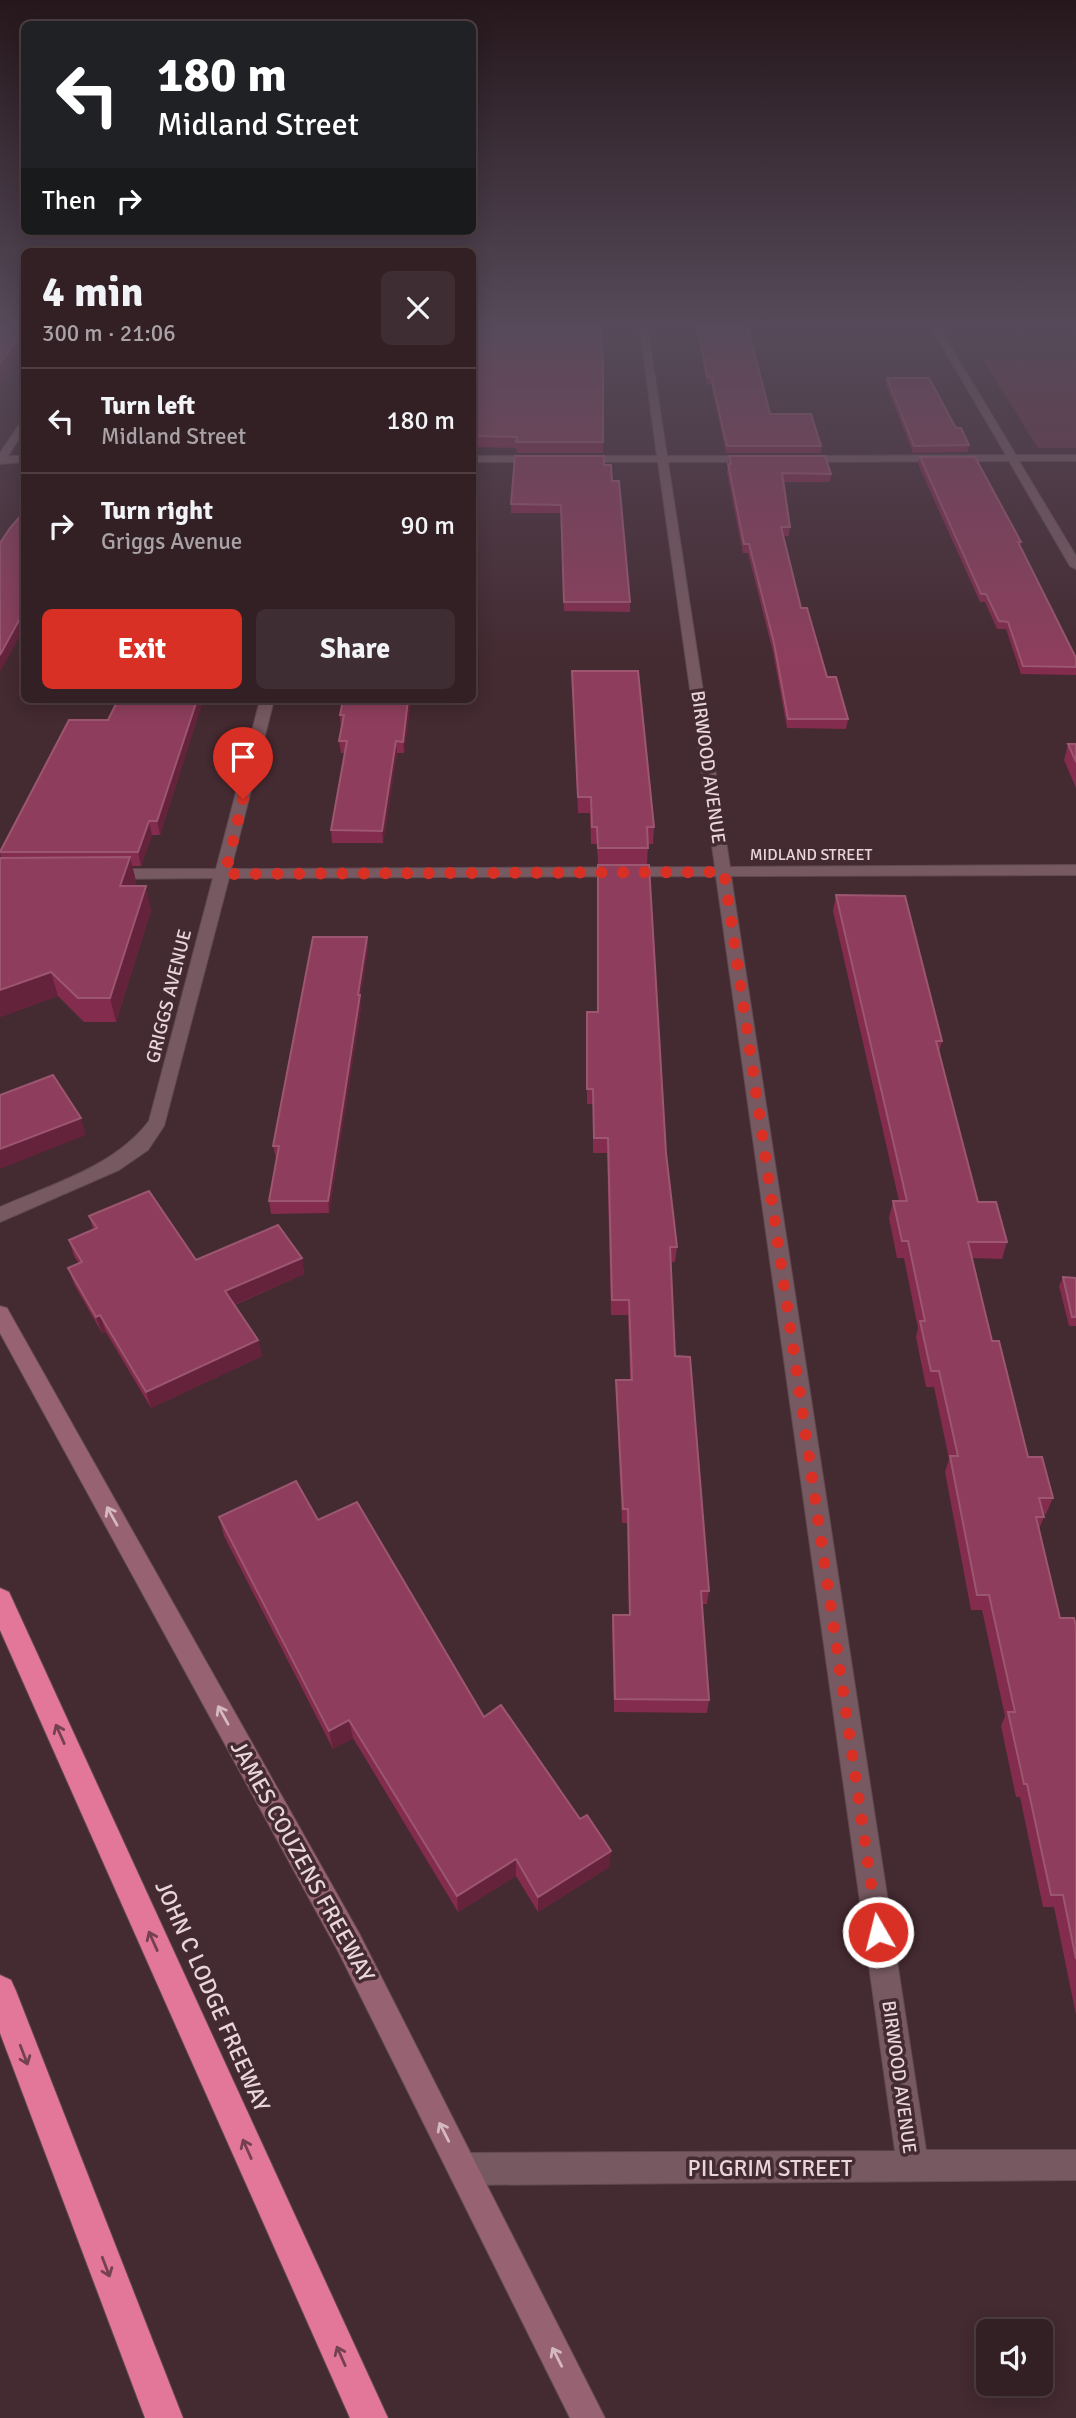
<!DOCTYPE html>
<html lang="en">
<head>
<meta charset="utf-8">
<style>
  :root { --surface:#332025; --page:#3e2d32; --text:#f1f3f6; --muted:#a9a3a7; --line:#4e3e42; --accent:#d93025 }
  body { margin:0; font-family:Signika,sans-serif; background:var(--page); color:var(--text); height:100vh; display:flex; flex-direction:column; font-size:26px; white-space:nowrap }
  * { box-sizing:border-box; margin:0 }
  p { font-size:23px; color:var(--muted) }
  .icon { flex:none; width:38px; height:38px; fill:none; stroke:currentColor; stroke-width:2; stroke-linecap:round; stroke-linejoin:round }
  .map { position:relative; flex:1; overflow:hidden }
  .side { position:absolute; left:21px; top:248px; width:455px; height:455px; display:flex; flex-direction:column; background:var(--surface); border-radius:10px; box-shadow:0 4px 18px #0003,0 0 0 2px var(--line) }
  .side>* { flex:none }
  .banner { position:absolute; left:21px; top:21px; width:455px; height:214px; border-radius:10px; box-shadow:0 4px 18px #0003,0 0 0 2px var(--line); background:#202124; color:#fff; overflow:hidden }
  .tools { position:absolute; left:976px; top:2319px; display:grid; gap:14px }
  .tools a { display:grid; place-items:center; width:77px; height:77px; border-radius:10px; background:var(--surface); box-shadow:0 4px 18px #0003,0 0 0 2px var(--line); font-size:35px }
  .pin { position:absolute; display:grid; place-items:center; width:60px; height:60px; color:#fff; margin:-72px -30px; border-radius:50% 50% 50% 0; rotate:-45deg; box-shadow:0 0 7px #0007 }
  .pin .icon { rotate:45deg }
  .me { position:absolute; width:77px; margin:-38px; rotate:352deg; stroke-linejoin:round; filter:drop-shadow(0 0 5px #0008) }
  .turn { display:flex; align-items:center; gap:24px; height:147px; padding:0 21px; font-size:32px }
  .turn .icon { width:91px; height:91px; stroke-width:2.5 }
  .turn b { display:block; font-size:49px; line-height:60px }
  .then { display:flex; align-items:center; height:66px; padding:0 21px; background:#0003; gap:14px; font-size:26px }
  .round { display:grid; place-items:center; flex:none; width:74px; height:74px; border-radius:10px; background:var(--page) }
  .headline { display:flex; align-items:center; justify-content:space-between; height:119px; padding:0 21px }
  h1 { font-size:42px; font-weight:700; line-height:52px }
  .cta { display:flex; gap:14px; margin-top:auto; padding:14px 21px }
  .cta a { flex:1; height:80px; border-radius:10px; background:var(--accent); color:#fff; font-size:28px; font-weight:700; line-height:80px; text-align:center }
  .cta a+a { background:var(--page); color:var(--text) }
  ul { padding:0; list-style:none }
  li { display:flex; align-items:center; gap:21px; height:105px; padding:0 21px; border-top:2px solid var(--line) }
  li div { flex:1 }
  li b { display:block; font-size:26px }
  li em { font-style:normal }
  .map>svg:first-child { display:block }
</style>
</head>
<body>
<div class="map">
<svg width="1076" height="2418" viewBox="0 0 1076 2418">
  <rect width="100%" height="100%" fill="#442a31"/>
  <path fill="#6c3546" d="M983 360H1076V448H1038Z"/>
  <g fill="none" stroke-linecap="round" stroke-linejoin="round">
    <defs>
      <g id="minor">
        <path d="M639 324H647L667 456H753L758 459 753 462H668L730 867 1076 865V875L731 876 926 2150H1076V2180L463 2185 452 2180 447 2169 452 2158 463 2153 895 2151 716 876 229 878 164 1126 148 1150 119 1170 0 1222V1207C52 1184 114 1167 149 1121L213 878 108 879 100 874 108 869H216L260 700H274L231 869 715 867 658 462H580L575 459 580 456H657Z"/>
        <path d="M929 324H937L1016 455H1076V461H1019L1076 556V569L1070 566 1009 461 801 462 796 459 801 456 1006 455Z"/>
        <path d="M24 421V431L8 456H24V462L0 464V453L21 422Z"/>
        <path d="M472 456H539L544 459 539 462H472Z"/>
      </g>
      <path id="secondary" d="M0 1306 7 1308 359 1933 605 2418H570L339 1953 0 1333Z"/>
      <g id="motorway">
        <path d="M0 1588 9 1592 388 2418H350L0 1630Z"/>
        <path d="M0 1975 11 1980 16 1991 183 2418H145L0 2033Z"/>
      </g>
    </defs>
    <use href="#minor" stroke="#5f494f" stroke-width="2"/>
    <use href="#secondary" stroke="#5f494f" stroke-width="2"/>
    <use href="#motorway" stroke="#5f494f" stroke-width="2"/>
    <use href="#minor" fill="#775961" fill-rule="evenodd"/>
    <use href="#secondary" fill="#976272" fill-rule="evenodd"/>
    <use href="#motorway" fill="#e37799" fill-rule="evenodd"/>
  </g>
  <g fill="#832c4d">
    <path d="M472 324 603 442V453H517L516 448 472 447Z"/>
    <path d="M696 324H747L770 414 821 446V453H726L711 384H707Z"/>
    <path d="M887 378 956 428 969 445 968 452 913 453 886 385Z"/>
    <path d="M729 456 831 474 830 482H784L790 527 789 536H783L801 608 827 677 848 719 846 729 787 728 773 652 748 553H743L727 473Z"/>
    <path d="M920 457 1021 542 1020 546 1076 658V675L1021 674 1006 629H997L985 602H980L918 464Z"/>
    <path d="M604 465 612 481 630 602V612L564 611 561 513H511V504Z"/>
    <path d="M572 671 654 827 653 844H648L647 865 666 1153 677 1247 675 1262H671L675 1356 709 1591 707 1604H702L709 1700 707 1713 614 1712 612 1628 613 1615H629L627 1523H622L616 1395V1380H630L628 1315H611L607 1153H593V1104H587V1027L598 1012V865L597 844H591L590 813H578Z"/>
    <path d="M118 700H203L160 835H152L141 866H132L136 881 134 886 151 910 116 1022H84L58 996 0 1017V858H1L0 852 108 720Z"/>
    <path d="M343 700H411L404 753H397L383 843H332L331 830 345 753H341L339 741 342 727H341L340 715Z"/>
    <path d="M1068 744H1076V788L1064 760Z"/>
    <path d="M836 895 942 1041 939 1052 978 1202 1007 1242 1002 1259 972 1258 992 1341 1028 1457 1053 1498 1046 1514H1043L1044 1517 1039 1529 1060 1618 1076 1626V2015L1054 1907H1043L1020 1797H1016L1001 1726 1005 1716 982 1610H971L945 1472 949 1459 934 1387H926L916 1337 918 1328 904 1258H897L889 1218 893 1201H899L833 911Z"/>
    <path d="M367 937 368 949 360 999 361 1007 329 1213 271 1214 269 1201 277 1158H276L273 1146Z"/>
    <path d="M89 1216 196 1260 302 1258 304 1274 235 1305 258 1340 262 1356 151 1408 106 1332 102 1333 74 1284 68 1268 79 1264 74 1256 69 1240 93 1229Z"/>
    <path d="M1063 1277 1076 1278V1326H1069L1059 1286Z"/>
    <path d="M219 1517 318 1520 484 1717 611 1851 609 1867 538 1912 516 1876 458 1912 353 1738 333 1749 224 1536Z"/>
  </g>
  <g fill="#65233b">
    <path d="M24 331V348L0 381V363Z"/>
    <path d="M24 611V628L0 672V655Z"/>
    <path d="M197 700H203L160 835 157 821Z"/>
    <path d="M408 700H411L404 753 403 742Z"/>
    <path d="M396 741 397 753 383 843 382 831Z"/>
    <path d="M149 821 152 835 141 866 138 852Z"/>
    <path d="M130 857 136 881 125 910 120 886Z"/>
    <path d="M146 886 151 910 116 1022 110 998Z"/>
    <path d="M367 937 368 949 360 999 361 1007 329 1213 328 1201Z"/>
    <path d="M51 972 58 996 0 1017V990Z"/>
    <path d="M81 1118 86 1135 0 1169V1149Z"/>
    <path d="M302 1258 304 1274 229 1307 225 1291Z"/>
    <path d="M100 1315 106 1332 102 1333 96 1317Z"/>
    <path d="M258 1340 262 1356 151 1408 146 1392Z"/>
    <path d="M349 1720 353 1738 333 1749 329 1731Z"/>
    <path d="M611 1851 609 1867 538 1912V1897Z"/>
    <path d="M516 1859V1876L458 1912 457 1896Z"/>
  </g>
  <g fill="#8e3e5c" stroke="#9c5670" stroke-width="2">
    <path d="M0 324H24V331L0 363Z"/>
    <path d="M472 324H600L603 363V442H516L517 437 472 436Z"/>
    <path d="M697 324H747L770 414H811L821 446H727L711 377H707Z"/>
    <path d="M887 378H929L956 428H961L969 445 914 446Z"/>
    <path d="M515 456H604V465H611L612 481H619L630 602H564L561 505 511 504Z"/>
    <path d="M729 456H825L831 474 782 473 790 527H781L801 608H807L827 677H836L848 719H788L774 643 749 544H744L728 464H731Z"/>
    <path d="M920 457H975L1021 542H1018L1076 658V667L1023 666 1008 622 999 621 986 594H981Z"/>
    <path d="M24 512V611L0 655V543L10 528Z"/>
    <path d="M572 671H638L654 827H647L648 848H598L597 827H592L591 797H578Z"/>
    <path d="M118 700H197L157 821H149L138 852H0L69 720H108Z"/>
    <path d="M343 700H408L403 742 396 741 382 831 331 830 347 741H339L344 715H340Z"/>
    <path d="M1068 744H1076V762Z"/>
    <path d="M130 857 120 886H146L110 998H78L51 972 0 990V858Z"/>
    <path d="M598 865H649L666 1153 677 1247H670L675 1356 690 1357 709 1591H701L709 1700 615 1699 613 1615H630L628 1509H623L616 1380H632L629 1300H612L608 1138H594L593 1089H587V1012H598Z"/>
    <path d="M836 895 905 896 942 1041H936L978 1202H996L1007 1242H968L992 1341H999L1028 1457H1042L1053 1498H1039L1044 1517H1036L1060 1618H1074L1076 1626V1959L1063 1895H1051L1027 1784H1024L1008 1712H1015L989 1595H977L950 1456H958L939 1371H931L920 1321H925L908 1241H902L893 1201H907Z"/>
    <path d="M313 937H367L358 995H360L328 1201H269L279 1146H273Z"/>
    <path d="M53 1075 81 1118 0 1149V1095Z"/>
    <path d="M149 1191 196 1260 278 1225 302 1258 225 1291 258 1340 146 1392 100 1315 96 1317 68 1268 82 1262 69 1240 97 1228 89 1216Z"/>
    <path d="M1063 1277 1076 1278V1317H1072Z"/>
    <path d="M296 1481 318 1520 357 1502 484 1717 501 1705 580 1819 587 1815 611 1851 538 1897 516 1859 457 1896 349 1720 329 1731 219 1517Z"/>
  </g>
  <defs><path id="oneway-shaft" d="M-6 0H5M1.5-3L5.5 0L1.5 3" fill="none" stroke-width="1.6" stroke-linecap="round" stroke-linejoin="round" transform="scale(1.75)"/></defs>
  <g stroke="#d4b9c0">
    <use href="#oneway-shaft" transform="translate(112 1516) rotate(-119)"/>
    <use href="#oneway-shaft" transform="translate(223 1715) rotate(-119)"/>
    <use href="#oneway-shaft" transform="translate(444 2132) rotate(-117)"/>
    <use href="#oneway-shaft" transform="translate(557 2357) rotate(-117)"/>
  </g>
  <g stroke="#744150">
    <use href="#oneway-shaft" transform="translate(60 1734) rotate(-114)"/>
    <use href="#oneway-shaft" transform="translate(153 1941) rotate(-114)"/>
    <use href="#oneway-shaft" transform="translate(24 2055) rotate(69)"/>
    <use href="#oneway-shaft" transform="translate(247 2149) rotate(-114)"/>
    <use href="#oneway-shaft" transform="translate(106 2267) rotate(69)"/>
    <use href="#oneway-shaft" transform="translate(341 2356) rotate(-114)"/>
  </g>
  <linearGradient id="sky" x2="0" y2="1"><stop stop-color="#25171b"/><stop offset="0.49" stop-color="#564a5a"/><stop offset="1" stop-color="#564a5a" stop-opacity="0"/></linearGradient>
  <rect width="1076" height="663" fill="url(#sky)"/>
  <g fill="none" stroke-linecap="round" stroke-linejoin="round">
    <path stroke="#d93025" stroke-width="12" stroke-dasharray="0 21.6" d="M243 799 225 874 724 872 878 1932"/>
  </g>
  <g text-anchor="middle" stroke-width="7" stroke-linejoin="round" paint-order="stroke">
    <g font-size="16" fill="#e8d6da" stroke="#442a31">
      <text x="811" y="860">MIDLAND STREET</text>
    </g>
    <g font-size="19" fill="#e8d6da" stroke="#442a31">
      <text transform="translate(709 767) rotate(82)" y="7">BIRWOOD AVENUE</text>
      <text transform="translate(168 996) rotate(-76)" y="7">GRIGGS AVENUE</text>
      <text transform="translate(900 2077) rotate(82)" y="7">BIRWOOD AVENUE</text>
    </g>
    <g font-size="23" fill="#e8d6da" stroke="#442a31">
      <text transform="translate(303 1861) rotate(61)" y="8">JAMES COUZENS FREEWAY</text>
      <text transform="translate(213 1996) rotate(66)" y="8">JOHN C LODGE FREEWAY</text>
      <text x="770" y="2176">PILGRIM STREET</text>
    </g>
  </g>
</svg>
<div class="tools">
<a><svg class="icon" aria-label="sound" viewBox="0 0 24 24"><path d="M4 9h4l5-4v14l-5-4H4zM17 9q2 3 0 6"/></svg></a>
</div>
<div class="pin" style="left:243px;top:799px;background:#d93025"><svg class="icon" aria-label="arrive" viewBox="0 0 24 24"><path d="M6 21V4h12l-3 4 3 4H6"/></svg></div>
<svg class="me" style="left:878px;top:1932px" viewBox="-20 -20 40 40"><circle r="17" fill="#d93025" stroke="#fff" stroke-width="3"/><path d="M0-11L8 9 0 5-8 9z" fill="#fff"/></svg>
<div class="banner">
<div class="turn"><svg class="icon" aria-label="left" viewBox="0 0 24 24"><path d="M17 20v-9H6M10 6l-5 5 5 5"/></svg><div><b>180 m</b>Midland Street</div></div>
<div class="then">Then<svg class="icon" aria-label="right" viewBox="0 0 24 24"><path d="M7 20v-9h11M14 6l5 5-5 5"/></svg></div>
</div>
<section class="side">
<div class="headline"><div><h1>4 min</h1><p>300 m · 21:06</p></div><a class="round"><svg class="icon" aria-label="close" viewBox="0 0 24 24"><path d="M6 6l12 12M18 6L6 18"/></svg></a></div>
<ul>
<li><svg class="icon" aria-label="left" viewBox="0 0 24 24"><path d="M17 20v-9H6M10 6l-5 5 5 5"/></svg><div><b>Turn left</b><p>Midland Street</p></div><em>180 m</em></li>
<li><svg class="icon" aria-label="right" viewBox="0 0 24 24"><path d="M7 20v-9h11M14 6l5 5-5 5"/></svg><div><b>Turn right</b><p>Griggs Avenue</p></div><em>90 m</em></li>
</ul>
<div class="cta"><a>Exit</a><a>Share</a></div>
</section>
</div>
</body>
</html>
